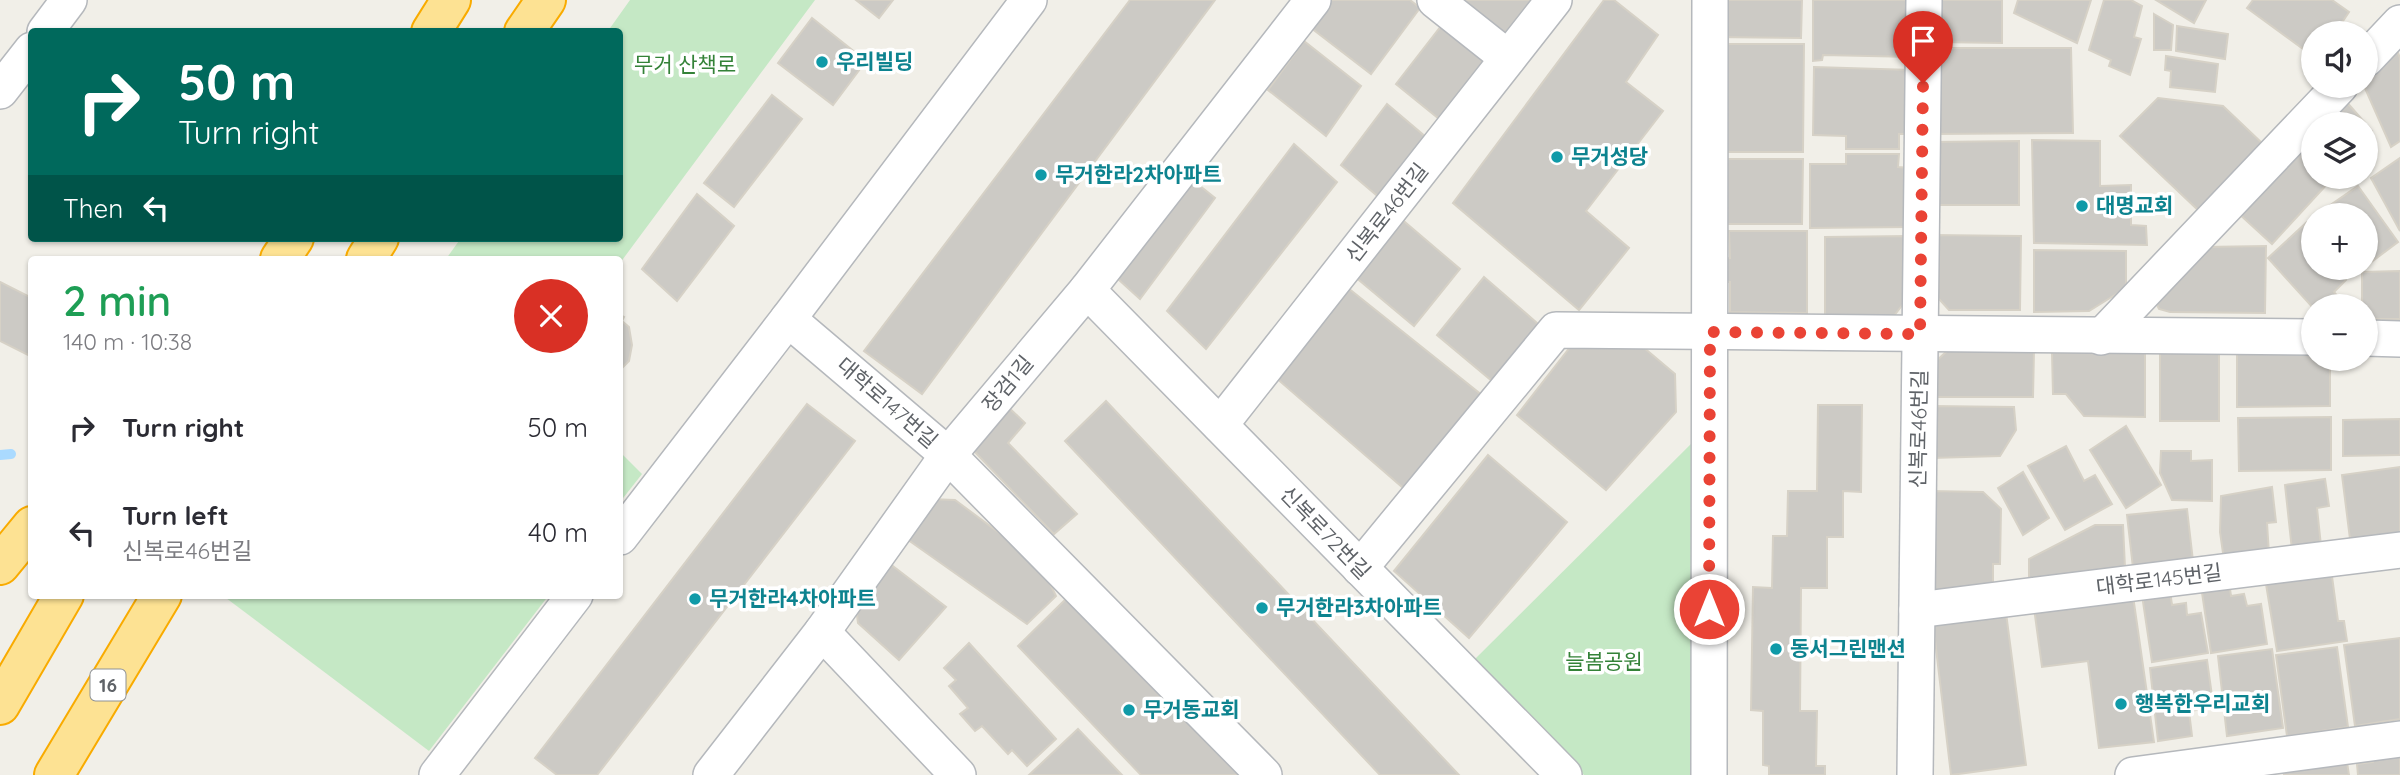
<!DOCTYPE html>
<html lang="en">
<head>
<meta charset="utf-8">
<style>
  :root { --surface:#fff; --page:#f2f2f3; --text:#2b2b33; --muted:#7c7c81 }
  body { margin:0; font-family:Quicksand,"Noto Sans KR",sans-serif; background:var(--page); color:var(--text); height:100vh; display:flex; flex-direction:column; font-size:26px; white-space:nowrap }
  * { box-sizing:border-box; margin:0 }
  p { font-size:23px; color:var(--muted) }
  .icon { flex:none; width:38px; height:38px; fill:none; stroke:currentColor; stroke-width:2; stroke-linecap:round; stroke-linejoin:round }
  .map { position:relative; flex:1; overflow:hidden }
  .sheet { position:absolute; left:28px; top:256px; width:595px; height:343px; display:flex; flex-direction:column; background:var(--surface); border-radius:7px; box-shadow:0 2px 5px #0004 }
  .sheet>* { flex:none }
  .top-card { position:absolute; left:28px; top:28px; width:595px; height:214px; border-radius:7px; box-shadow:0 2px 5px #0004; background:#00695c; color:#fff; overflow:hidden }
  .buttons { position:absolute; left:2301px; top:21px; display:grid; gap:14px }
  .buttons a { display:grid; place-items:center; width:77px; height:77px; border-radius:50%; background:var(--surface); box-shadow:0 2px 5px #0004; font-size:35px }
  .pin { position:absolute; display:grid; place-items:center; width:60px; height:60px; color:#fff; margin:-72px -30px; border-radius:50% 50% 50% 0; rotate:-45deg; box-shadow:0 0 7px #0007 }
  .pin .icon { rotate:45deg }
  .me { position:absolute; width:77px; margin:-38px; rotate:0deg; stroke-linejoin:round; filter:drop-shadow(0 0 5px #0008) }
  .turn { display:flex; align-items:center; gap:24px; height:147px; padding:0 35px; font-size:32px }
  .turn .icon { width:91px; height:91px; stroke-width:2.5 }
  .turn b { display:block; font-size:49px; line-height:60px }
  .then { display:flex; align-items:center; height:66px; padding:0 35px; background:#0003; gap:14px; font-size:26px }
  .round { display:grid; place-items:center; flex:none; width:74px; height:74px; border-radius:37px; background:var(--page) }
  .head { display:flex; align-items:center; justify-content:space-between; height:119px; padding:0 35px }
  h1 { font-size:42px; font-weight:600; line-height:52px; color:#1e9e55 }
  ul { padding:0; list-style:none }
  li { display:flex; align-items:center; gap:21px; height:105px; padding:0 35px }
  li div { flex:1 }
  li b { display:block; font-size:26px }
  li em { font-style:normal }
  .map>svg:first-child { display:block }
</style>
</head>
<body>
<div class="map">
<svg width="2400" height="775" viewBox="0 0 2400 775">
  <rect width="100%" height="100%" fill="#f1efe8"/>
  <g fill="#c5e8c5">
    <path d="M630 0H815L620 263V259H446L461 238H620V32L608 31Z"/>
    <path d="M1700 435 1696 775H1584L1473 661Z"/>
    <path d="M620 452 642 474 620 502Z"/>
    <path d="M222 595H549L429 751Z"/>
  </g>
  <g fill="none" stroke-linecap="round" stroke-linejoin="round">
    <path stroke="#aadaff" stroke-width="10" d="M0 455 11 454"/>
  </g>
  <g fill="#cccac5" stroke="#d6d1c6" stroke-width="2">
    <path d="M856 0H893L879 18Z"/>
    <path d="M1130 0H1215L922 394 864 351Z"/>
    <path d="M1324 0H1410L1420 8 1371 74 1306 24Z"/>
    <path d="M1458 0H1540L1513 37H1487Z"/>
    <path d="M1604 0H1614L1658 35 1626 82 1663 111 1586 211 1629 248 1579 310 1453 203Z"/>
    <path d="M1714 0H1802L1801 38 1714 37Z"/>
    <path d="M1813 0H1914L1913 57 1823 55 1822 60 1813 61Z"/>
    <path d="M1935 0H2002V43L1935 42Z"/>
    <path d="M2018 0H2091L2077 43 2014 13Z"/>
    <path d="M2104 0H2131L2142 6 2134 37 2141 39 2130 75 2109 66 2111 60 2089 50Z"/>
    <path d="M2156 0H2206L2194 23Z"/>
    <path d="M2253 0H2332L2349 12 2335 33H2314V57L2247 8Z"/>
    <path d="M2154 14 2173 25 2171 50H2154Z"/>
    <path d="M812 18 866 61 833 105 778 63Z"/>
    <path d="M1445 21 1490 57 1449 127 1396 84Z"/>
    <path d="M2177 26 2228 34 2225 59 2176 51Z"/>
    <path d="M1304 41 1361 86 1326 136 1268 90Z"/>
    <path d="M1713 44H1804L1803 152H1711Z"/>
    <path d="M2395 45 2400 58V141L2391 147 2364 86 2366 77Z"/>
    <path d="M1935 48H2071L2073 133 1934 134Z"/>
    <path d="M2166 56 2218 64 2215 92 2170 87 2171 71 2165 70Z"/>
    <path d="M1814 67 1912 70 1911 134H1899V149H1846V136L1813 135Z"/>
    <path d="M772 95 802 119 734 207 704 183Z"/>
    <path d="M2158 98 2223 106 2263 144 2198 210 2120 136Z"/>
    <path d="M2344 99 2372 131 2366 136V124H2319Z"/>
    <path d="M1387 104 1427 138 1381 199 1341 165Z"/>
    <path d="M2032 140 2100 141V186L2131 185V225L2146 226 2147 245 2034 243Z"/>
    <path d="M2019 141V205H1934V142Z"/>
    <path d="M1294 144 1337 182 1206 349 1167 311Z"/>
    <path d="M2297 149 2314 165V177H2326L2330 181 2272 244 2238 213Z"/>
    <path d="M1846 154H1899L1898 167 1910 168 1908 227 1810 228V164H1846Z"/>
    <path d="M2400 158V231L2371 178Z"/>
    <path d="M1711 159H1803L1802 224H1711Z"/>
    <path d="M1185 174 1215 198 1140 299 1118 279 1117 265Z"/>
    <path d="M2358 186 2398 242 2366 266V215H2316Z"/>
    <path d="M697 194 734 226 677 301 642 269Z"/>
    <path d="M1399 217 1460 269 1414 326 1353 275Z"/>
    <path d="M2307 222 2314 229V268H2335L2346 280 2334 292 2343 303 2339 306H2314V309L2268 258Z"/>
    <path d="M1729 231H1807V313L1730 312V282H1721V259L1730 258Z"/>
    <path d="M1931 235 2021 236 2020 310H1949L1931 290Z"/>
    <path d="M1907 236V299L1893 317H1825V237Z"/>
    <path d="M2266 246 2265 313 2170 312 2159 309 2155 301 2172 281H2179V267L2203 247Z"/>
    <path d="M2034 250 2126 251V288L2089 311 2034 312Z"/>
    <path d="M2400 271V319H2366V306H2362V272Z"/>
    <path d="M1484 277 1544 329 1498 386 1437 335Z"/>
    <path d="M0 282 32 298V348L28 355 0 341Z"/>
    <path d="M1348 288 1488 400 1409 493 1275 377Z"/>
    <path d="M620 315 624 317 622 321 629 327 632 345 629 361 620 370Z"/>
    <path d="M1571 346 1643 347 1675 374 1676 412 1606 490 1517 415Z"/>
    <path d="M1949 349 2034 350 2033 397H1931V366Z"/>
    <rect x="2160" y="351" width="59" height="70"/>
    <path d="M2314 352V359H2330V406L2237 407V353Z"/>
    <path d="M2052 353H2145V417L2084 416 2066 394H2053Z"/>
    <path d="M1106 401 1459 775H1380L1065 441Z"/>
    <path d="M807 404 855 441 597 775H557L535 758Z"/>
    <path d="M1005 404 1025 423 1008 443 1077 514 1054 534 970 447Z"/>
    <path d="M1818 405H1862L1861 492 1843 491V537H1827V588H1801L1800 711H1817L1816 766H1825V775H1769V766L1763 765V711L1751 710 1753 587 1772 588 1773 536H1787L1788 491H1817Z"/>
    <path d="M1932 406 2014 407 2016 430 2000 456 1932 458Z"/>
    <path d="M2331 417V470L2239 471 2238 418Z"/>
    <path d="M2400 419V455L2343 456V420Z"/>
    <path d="M2126 426 2161 485 2126 508 2090 450Z"/>
    <path d="M2066 446 2084 481 2095 475 2112 504 2065 530 2028 466Z"/>
    <path d="M2161 451H2191V461L2212 460V501L2172 500 2160 473Z"/>
    <path d="M1488 455 1567 522 1469 638 1394 571Z"/>
    <path d="M2400 467V533L2350 539 2342 475Z"/>
    <path d="M2023 472 2049 518 2023 535 1998 488Z"/>
    <path d="M2325 479 2329 506 2317 508 2321 546 2292 550 2285 485Z"/>
    <path d="M2272 487 2276 522 2267 523 2269 554 2224 560 2220 532 2221 496Z"/>
    <path d="M1930 491 1983 492 2001 509 2000 564H1993V592H1930Z"/>
    <path d="M929 499 955 500 1040 563 1056 596 1027 624 904 537Z"/>
    <path d="M2187 509 2193 561 2133 568 2127 515Z"/>
    <path d="M2095 525H2123L2125 568 2029 583V559Z"/>
    <path d="M885 560 946 607 899 660 858 623 855 599Z"/>
    <path d="M2331 569 2338 621H2344L2347 641 2277 651 2265 578Z"/>
    <path d="M2229 582 2231 596 2244 594 2247 606 2261 604 2267 644 2211 653 2201 586Z"/>
    <path d="M2170 591 2172 605 2186 603 2187 615 2201 613 2208 653 2152 662 2142 595Z"/>
    <path d="M2133 596 2154 742 2099 748 2088 661 2042 667 2034 608Z"/>
    <path d="M1068 597 1242 775H1141L1018 646Z"/>
    <path d="M2006 613 2026 765 1951 775 1933 623Z"/>
    <path d="M2400 638V719L2355 726 2344 645Z"/>
    <path d="M969 643 1056 739 1027 766 1012 750 1008 754 982 726 975 731 960 714 968 708 949 686 956 680 944 668Z"/>
    <path d="M2337 647 2348 727 2287 736 2276 655Z"/>
    <path d="M2272 649 2283 728 2227 736 2218 656Z"/>
    <path d="M2207 660 2212 696 2195 698 2197 710 2189 711 2192 736 2158 741 2150 668Z"/>
    <path d="M1078 729 1122 775H1029Z"/>
    <path d="M2400 746V775H2358L2357 764 2373 762 2372 749Z"/>
    <path d="M2346 756 2349 775H2284L2283 767Z"/>
  </g>
  <g fill="none" stroke-linecap="round" stroke-linejoin="round">
    <defs>
      <g id="minor">
        <path d="M1029 0 788 319 948 455 1264 775"/>
        <path d="M1435 0 1508 58"/>
        <path d="M45 32 69 0"/>
        <path d="M2366 59 2400 23"/>
        <path d="M0 91 32 50"/>
        <path d="M1087 290 1564 775"/>
        <path d="M2101 337 2340 86"/>
        <path d="M2366 338 2400 339"/>
        <path d="M1220 425 1554 0"/>
        <path d="M620 537 788 319"/>
        <path d="M1360 568 1556 330 2314 337"/>
        <path d="M1917 610 2400 550"/>
        <path d="M822 632 958 775"/>
        <path d="M437 775 575 595"/>
        <path d="M711 775 822 632 948 455 1087 290 1313 0"/>
        <path d="M1709 775 1710 0"/>
        <path d="M1915 775 1924 0"/>
        <path d="M2133 775 2400 739"/>
      </g>
      <g id="motorway">
        <path d="M431 32 451 0"/>
        <path d="M524 32 546 0"/>
        <path d="M280 259 294 238"/>
        <path d="M366 259 379 238"/>
        <path d="M0 565 32 526"/>
        <path d="M0 705 64 595"/>
        <path d="M54 775 162 595"/>
      </g>
    </defs>
    <use href="#minor" stroke="#b5b8bc" stroke-width="38"/>
    <use href="#motorway" stroke="#f9ab00" stroke-width="42"/>
    <use href="#minor" stroke="#fff" stroke-width="35"/>
    <use href="#motorway" stroke="#fde293" stroke-width="38"/>
  </g>
  <g fill="none" stroke-linecap="round" stroke-linejoin="round">
    <path stroke="#ea4335" stroke-width="12" stroke-dasharray="0 21.6" d="M1709 609 1710 332 1920 334 1923 83"/>
  </g>
  <g fill="#0f9aa8" stroke="#fff" stroke-width="2.5">
    <circle cx="822" cy="62" r="7"/>
    <circle cx="1557" cy="157" r="7"/>
    <circle cx="1041" cy="175" r="7"/>
    <circle cx="2082" cy="206" r="7"/>
    <circle cx="695" cy="599" r="7"/>
    <circle cx="1262" cy="608" r="7"/>
    <circle cx="1776" cy="649" r="7"/>
    <circle cx="2121" cy="704" r="7"/>
    <circle cx="1129" cy="710" r="7"/>
  </g>
  <g text-anchor="middle" stroke-width="7" stroke-linejoin="round" paint-order="stroke">
    <rect fill="#fff" stroke="#8f9295" stroke-width="2" x="90.5" y="669.5" width="35" height="31" rx="5"/>
    <g font-size="19" font-weight="bold" fill="#5f6368">
      <text x="108" y="692">16</text>
    </g>
    <g font-size="21" font-weight="bold" fill="#0d838f" stroke="#fff" text-anchor="start">
      <text x="836" y="69">우리빌딩</text>
      <text x="1571" y="164">무거성당</text>
      <text x="1055" y="182">무거한라2차아파트</text>
      <text x="2096" y="213">대명교회</text>
      <text x="709" y="606">무거한라4차아파트</text>
      <text x="1276" y="615">무거한라3차아파트</text>
      <text x="1790" y="656">동서그린맨션</text>
      <text x="2135" y="711">행복한우리교회</text>
      <text x="1143" y="717">무거동교회</text>
    </g>
    <g font-size="21" fill="#348238" stroke="#fff">
      <text x="685" y="72">무거 산책로</text>
      <text x="1604" y="669">늘봄공원</text>
    </g>
    <g font-size="21" fill="#5f6368" stroke="#fff">
      <text transform="translate(1387 213) rotate(-52)" y="7">신복로46번길</text>
      <text transform="translate(1008 384) rotate(-50)" y="7">장검1길</text>
      <text transform="translate(887 403) rotate(41)" y="7">대학로147번길</text>
      <text transform="translate(1919 429) rotate(-89)" y="7">신복로46번길</text>
      <text transform="translate(1325 533) rotate(46)" y="7">신복로72번길</text>
      <text transform="translate(2159 580) rotate(-7)" y="7">대학로145번길</text>
    </g>
  </g>
</svg>
<div class="buttons">
<a><svg class="icon" aria-label="sound" viewBox="0 0 24 24"><path d="M4 9h4l5-4v14l-5-4H4zM17 9q2 3 0 6"/></svg></a>
<a><svg class="icon" aria-label="layers" viewBox="0 0 24 24"><path d="M12 4l9 5-9 5-9-5zM3 14l9 5 9-5"/></svg></a>
<a>+</a>
<a>−</a>
</div>
<div class="pin" style="left:1923px;top:83px;background:#d93025"><svg class="icon" aria-label="arrive" viewBox="0 0 24 24"><path d="M6 21V4h12l-3 4 3 4H6"/></svg></div>
<svg class="me" style="left:1709px;top:609px" viewBox="-20 -20 40 40"><circle r="17" fill="#ea4335" stroke="#fff" stroke-width="3"/><path d="M0-11L8 9 0 5-8 9z" fill="#fff"/></svg>
<div class="top-card">
<div class="turn"><svg class="icon" aria-label="right" viewBox="0 0 24 24"><path d="M7 20v-9h11M14 6l5 5-5 5"/></svg><div><b>50 m</b>Turn right</div></div>
<div class="then">Then<svg class="icon" aria-label="left" viewBox="0 0 24 24"><path d="M17 20v-9H6M10 6l-5 5 5 5"/></svg></div>
</div>
<section class="sheet">
<div class="head"><div><h1>2 min</h1><p>140 m · 10:38</p></div><a class="round" style="background:#d93025;color:#fff"><svg class="icon" aria-label="close" viewBox="0 0 24 24"><path d="M6 6l12 12M18 6L6 18"/></svg></a></div>
<ul>
<li><svg class="icon" aria-label="right" viewBox="0 0 24 24"><path d="M7 20v-9h11M14 6l5 5-5 5"/></svg><div><b>Turn right</b></div><em>50 m</em></li>
<li><svg class="icon" aria-label="left" viewBox="0 0 24 24"><path d="M17 20v-9H6M10 6l-5 5 5 5"/></svg><div><b>Turn left</b><p>신복로46번길</p></div><em>40 m</em></li>
</ul>
</section>
</div>
</body>
</html>
